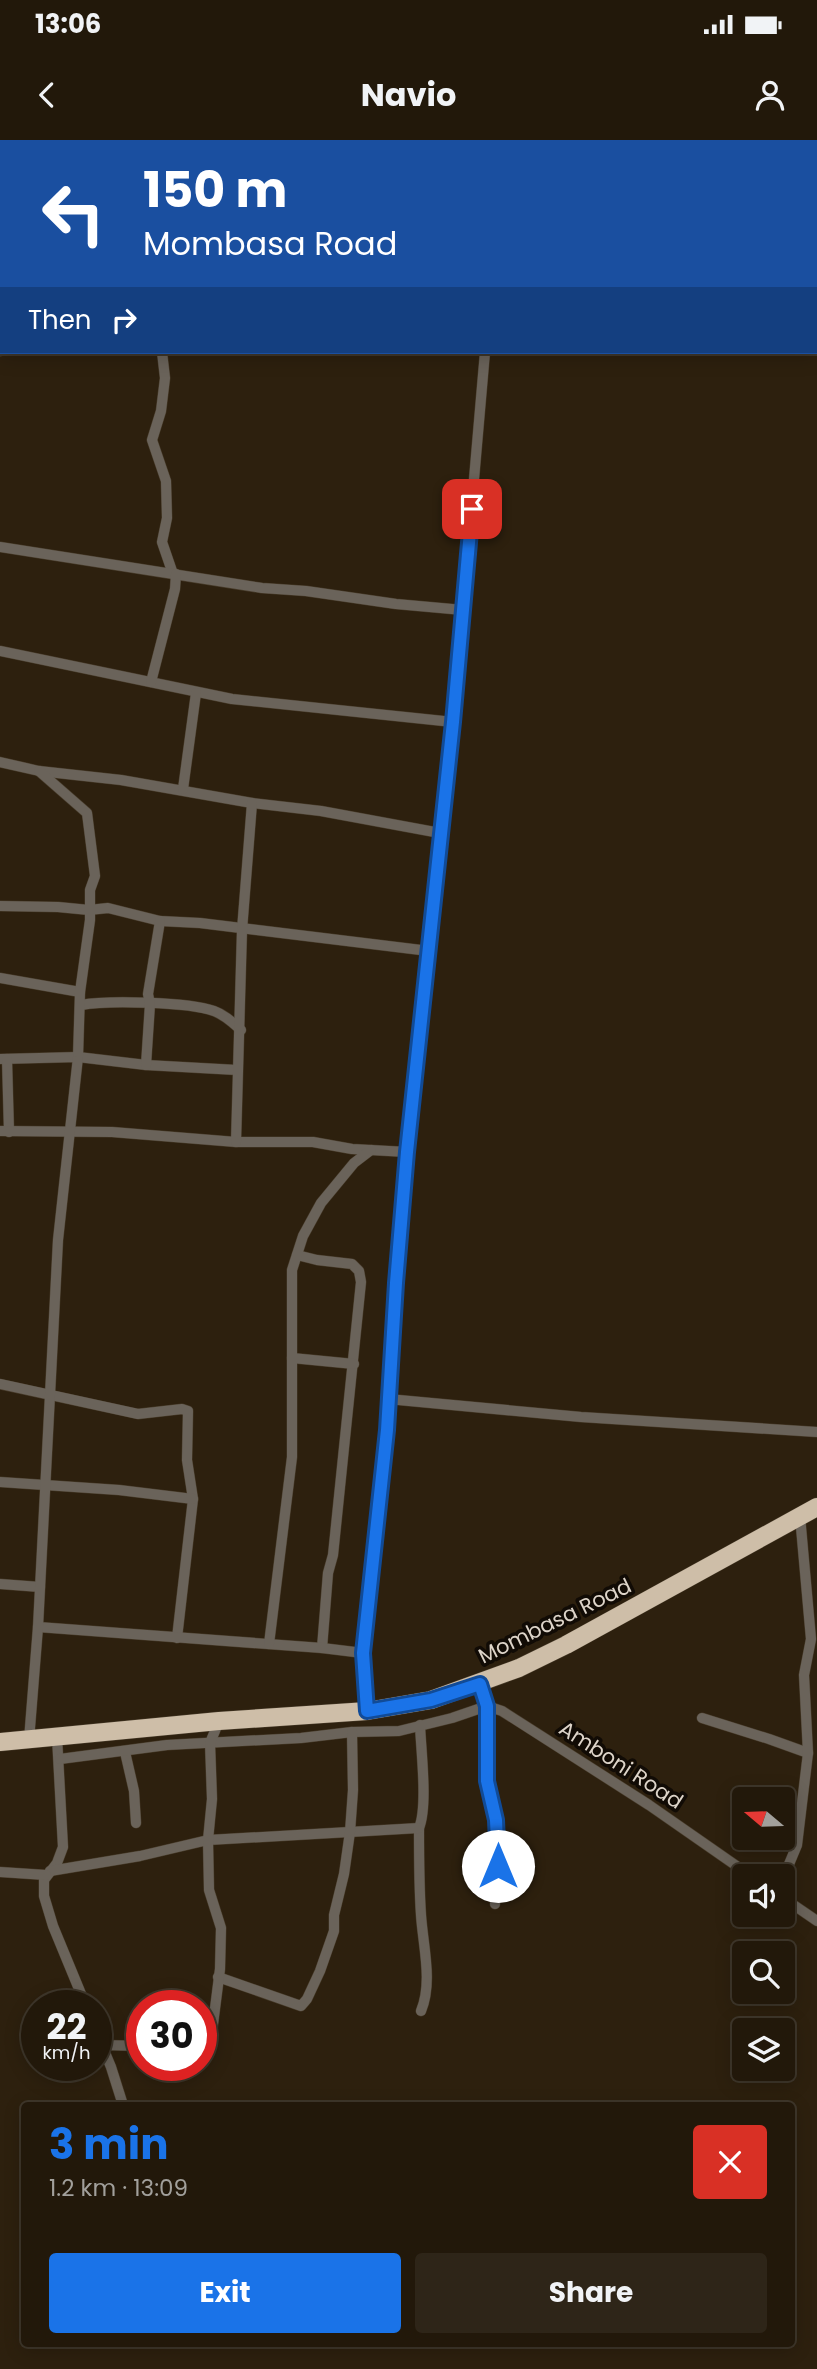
<!DOCTYPE html>
<html lang="en">
<head>
<meta charset="utf-8">
<style>
  :root { --surface:#22180a; --page:#2e2518; --text:#f1f3f6; --muted:#a2a09c; --line:#3f372b; --accent:#1a73e8 }
  body { margin:0; font-family:Poppins,sans-serif; background:var(--page); color:var(--text); height:100vh; display:flex; flex-direction:column; font-size:26px; white-space:nowrap }
  * { box-sizing:border-box; margin:0 }
  p { font-size:23px; color:var(--muted) }
  .icon { flex:none; width:38px; height:38px; fill:none; stroke:currentColor; stroke-width:2; stroke-linecap:round; stroke-linejoin:round }
  .map { position:relative; flex:1; overflow:hidden }
  .panel { position:absolute; left:21px; top:1962px; width:774px; height:245px; display:flex; flex-direction:column; background:var(--surface); border-radius:7px; box-shadow:0 4px 18px #0003,0 0 0 2px var(--line) }
  .panel>* { flex:none }
  .hud { position:absolute; left:0px; top:0px; width:817px; height:214px; box-shadow:0 4px 18px #0003,0 0 0 2px var(--line); background:#1a4fa0; color:#fff; overflow:hidden }
  .needle { width:46px; rotate:289deg }
  .buttons { position:absolute; left:732px; top:1647px; display:grid; gap:14px }
  .buttons a { display:grid; place-items:center; width:63px; height:63px; border-radius:7px; background:var(--surface); box-shadow:0 4px 18px #0003,0 0 0 2px var(--line); font-size:35px }
  .speed { position:absolute; left:21px; top:1850px; display:flex; gap:14px; font-size:35px; font-weight:700; text-align:center }
  .speed>* { display:grid; place-content:center; width:91px; height:91px; border-radius:50%; background:var(--surface); box-shadow:0 4px 18px #0003,0 0 0 2px var(--line); line-height:1 }
  .speed small { font-size:18px; font-weight:400 }
  .speed .limit { border:10px solid #d22; background:#fff; color:#111 }
  .pin { position:absolute; display:grid; place-items:center; width:60px; height:60px; color:#fff; margin:-30px; border-radius:14px; box-shadow:0 4px 10px #0006 }
  .me { position:absolute; width:77px; margin:-38px; rotate:0deg; stroke-linejoin:round; filter:drop-shadow(0 0 5px #0008) }
  .turn { display:flex; align-items:center; gap:24px; height:147px; padding:0 28px; font-size:32px }
  .turn .icon { width:91px; height:91px; stroke-width:2.5 }
  .turn b { display:block; font-size:49px; line-height:60px }
  .then { display:flex; align-items:center; height:66px; padding:0 28px; background:#0003; gap:14px; font-size:26px }
  .round { display:grid; place-items:center; flex:none; width:74px; height:74px; border-radius:7px; background:var(--page) }
  .overview { display:flex; align-items:center; justify-content:space-between; height:119px; padding:0 28px }
  h1 { font-size:42px; font-weight:700; line-height:52px; color:var(--accent) }
  .cta { display:flex; gap:14px; margin-top:auto; padding:14px 28px }
  .cta a { flex:1; height:80px; border-radius:7px; background:var(--accent); color:#fff; font-size:28px; font-weight:700; line-height:80px; text-align:center }
  .cta a+a { background:var(--page); color:var(--text) }
  .status { display:flex; justify-content:space-between; align-items:center; height:49px; padding:0 35px; background:var(--surface); direction:ltr }
  .status svg { height:19px; fill:currentColor }
  header { display:flex; justify-content:space-between; align-items:center; height:91px; padding:0 28px; background:var(--surface); font-size:32px; font-weight:700 }
  .map>svg:first-child { display:block }
</style>
</head>
<body>
<div class="status"><b>13:06</b><svg viewBox="0 0 49 12"><path d="M0 12V9h3v3zM5 12V6h3v6zM10 12V3h3v9zM15 12V0h3v12zM26 1h20v11H26zM47 4h2v5h-2z"/></svg></div>
<header><svg class="icon" aria-label="back" viewBox="0 0 24 24"><path d="M15 5l-7 7 7 7"/></svg>Navio<svg class="icon" aria-label="person" viewBox="0 0 24 24"><circle cx="12" cy="8" r="4"/><path d="M4 21q1-7 8-7t8 7"/></svg></header>
<div class="map">
<svg width="817" height="2229" viewBox="0 0 817 2229">
  <rect width="100%" height="100%" fill="#2d200e"/>
  <g fill="none" stroke-linecap="round" stroke-linejoin="round">
    <defs>
      <g id="street">
        <path d="M113 2 114 0"/>
        <path d="M161 2 162 0"/>
        <path d="M501 2V0"/>
        <path d="M0 211 2 208"/>
        <path d="M162 212 165 238 161 271 152 300 166 341 167 378 162 402 173 434"/>
        <path d="M0 407 262 448 306 451 396 464 463 470"/>
        <path d="M0 511 232 559 453 582"/>
        <path d="M151 542 175 449 176 434"/>
        <path d="M0 622 39 631 121 640 252 663 321 671 440 693"/>
        <path d="M183 649 196 553"/>
        <path d="M0 766 58 767 89 770 108 768 160 781 200 783 429 811"/>
        <path d="M0 838 80 852"/>
        <path d="M81 865C108 860 189 862 214 871 225 875 232 882 241 890"/>
        <path d="M0 919 78 917 146 925 237 930"/>
        <path d="M7 919 9 992"/>
        <path d="M146 925 150 864 148 854 160 781"/>
        <path d="M0 991 112 992 236 1002H313L352 1009 407 1012"/>
        <path d="M236 1002 242 790 252 663"/>
        <path d="M297 1115 317 1120 352 1124 359 1131 361 1142 333 1415 328 1433 322 1508"/>
        <path d="M292 1218 354 1224"/>
        <path d="M0 1244 138 1274 182 1269 188 1271 187 1320 193 1359 177 1498"/>
        <path d="M388 1259 581 1277 817 1292"/>
        <path d="M0 1342 119 1350 193 1359"/>
        <path d="M0 1444 40 1447"/>
        <path d="M38 1487 322 1508 363 1513"/>
        <path d="M269 1504 292 1317V1130L303 1096 321 1063 354 1023 371 1010"/>
        <path d="M479 1544 487 1566 502 1571 649 1665 751 1736"/>
        <path d="M367 1571 363 1513 387 1290 396 1143 407 1012 453 582 485 212"/>
        <path d="M702 1578 769 1599 808 1613"/>
        <path d="M420 1585C421 1611 428 1666 419 1688 419 1717 419 1746 421 1775 423 1806 433 1842 421 1871"/>
        <path d="M57 1597 63 1707 57 1723 44 1740V1756L53 1786 86 1866"/>
        <path d="M29 1600 38 1487 58 1100 78 917 80 852 90 780V750L95 736 87 673 39 631"/>
        <path d="M125 1612 134 1651 136 1683"/>
        <path d="M60 1619 167 1605 301 1598 352 1592 399 1591 452 1578 487 1566V1641L498 1697 495 1764"/>
        <path d="M50 1731 140 1716 208 1700 419 1688"/>
        <path d="M0 1732 46 1735"/>
        <path d="M782 1741 797 1705 808 1613 804 1535 811 1499 800 1376"/>
        <path d="M782 1757 817 1781"/>
        <path d="M218 1837 301 1866 307 1859 320 1831 334 1791V1775L344 1734 350 1692 353 1650 352 1592"/>
        <path d="M96 1891 111 1927 123 1965"/>
        <path d="M201 1901 212 1892 220 1829 221 1788 209 1750 208 1700 212 1659 210 1603 219 1581"/>
        <path d="M102 1905 142 1906"/>
      </g>
      <path id="highway" d="M0 1602 219 1581 367 1571 431 1560 519 1528 566 1505 817 1367"/>
    </defs>
    <use href="#street" stroke="#493d2c" stroke-width="11"/>
    <use href="#highway" stroke="#493d2c" stroke-width="19"/>
    <use href="#street" stroke="#6a635a" stroke-width="10"/>
    <use href="#highway" stroke="#cebea8" stroke-width="18"/>
  </g>
  <g fill="none" stroke-linecap="round" stroke-linejoin="round">
    <defs>
      <path id="route" d="M472 369 453 582 407 1012 396 1143 387 1290 363 1513 367 1571 431 1560 480 1544 487 1566V1641L496 1680 498 1726"/>
    </defs>
    <use href="#route" stroke="#114b97" stroke-width="18"/>
    <use href="#route" stroke="#1a73e8" stroke-width="12"/>
  </g>
  <g text-anchor="middle" stroke-width="7" stroke-linejoin="round" paint-order="stroke">
    <g font-size="21" fill="#ddd4c9" stroke="#110b05">
      <text transform="translate(555 1481) rotate(-26)" y="7">Mombasa Road</text>
      <text transform="translate(621 1625) rotate(33)" y="7">Amboni Road</text>
    </g>
  </g>
</svg>
<div class="buttons">
<a><svg class="needle" viewBox="-14 -14 28 28"><path d="M0-13l5 13h-10z" fill="#e53935"/><path d="M0 13l5-13h-10z" fill="#a2a09c"/></svg></a>
<a><svg class="icon" aria-label="sound" viewBox="0 0 24 24"><path d="M4 9h4l5-4v14l-5-4H4zM17 9q2 3 0 6"/></svg></a>
<a><svg class="icon" aria-label="search" viewBox="0 0 24 24"><circle cx="10" cy="10" r="6"/><path d="M15 15l6 6"/></svg></a>
<a><svg class="icon" aria-label="layers" viewBox="0 0 24 24"><path d="M12 4l9 5-9 5-9-5zM3 14l9 5 9-5"/></svg></a>
</div>
<div class="speed"><div>22<small>km/h</small></div><div class="limit">30</div></div>
<div class="pin" style="left:472px;top:369px;background:#d93025"><svg class="icon" aria-label="arrive" viewBox="0 0 24 24"><path d="M6 21V4h12l-3 4 3 4H6"/></svg></div>
<svg class="me" style="left:498px;top:1726px" viewBox="-20 -20 40 40"><circle r="19" fill="#fff"/><path d="M0-13L10 11 0 6-10 11z" fill="#1a73e8"/></svg>
<div class="hud">
<div class="turn"><svg class="icon" aria-label="left" viewBox="0 0 24 24"><path d="M17 20v-9H6M10 6l-5 5 5 5"/></svg><div><b>150 m</b>Mombasa Road</div></div>
<div class="then">Then<svg class="icon" aria-label="right" viewBox="0 0 24 24"><path d="M7 20v-9h11M14 6l5 5-5 5"/></svg></div>
</div>
<section class="panel">
<div class="overview"><div><h1>3 min</h1><p>1.2 km · 13:09</p></div><a class="round" style="background:#d93025;color:#fff"><svg class="icon" aria-label="close" viewBox="0 0 24 24"><path d="M6 6l12 12M18 6L6 18"/></svg></a></div>
<div class="cta"><a>Exit</a><a>Share</a></div>
</section>
</div>
</body>
</html>
